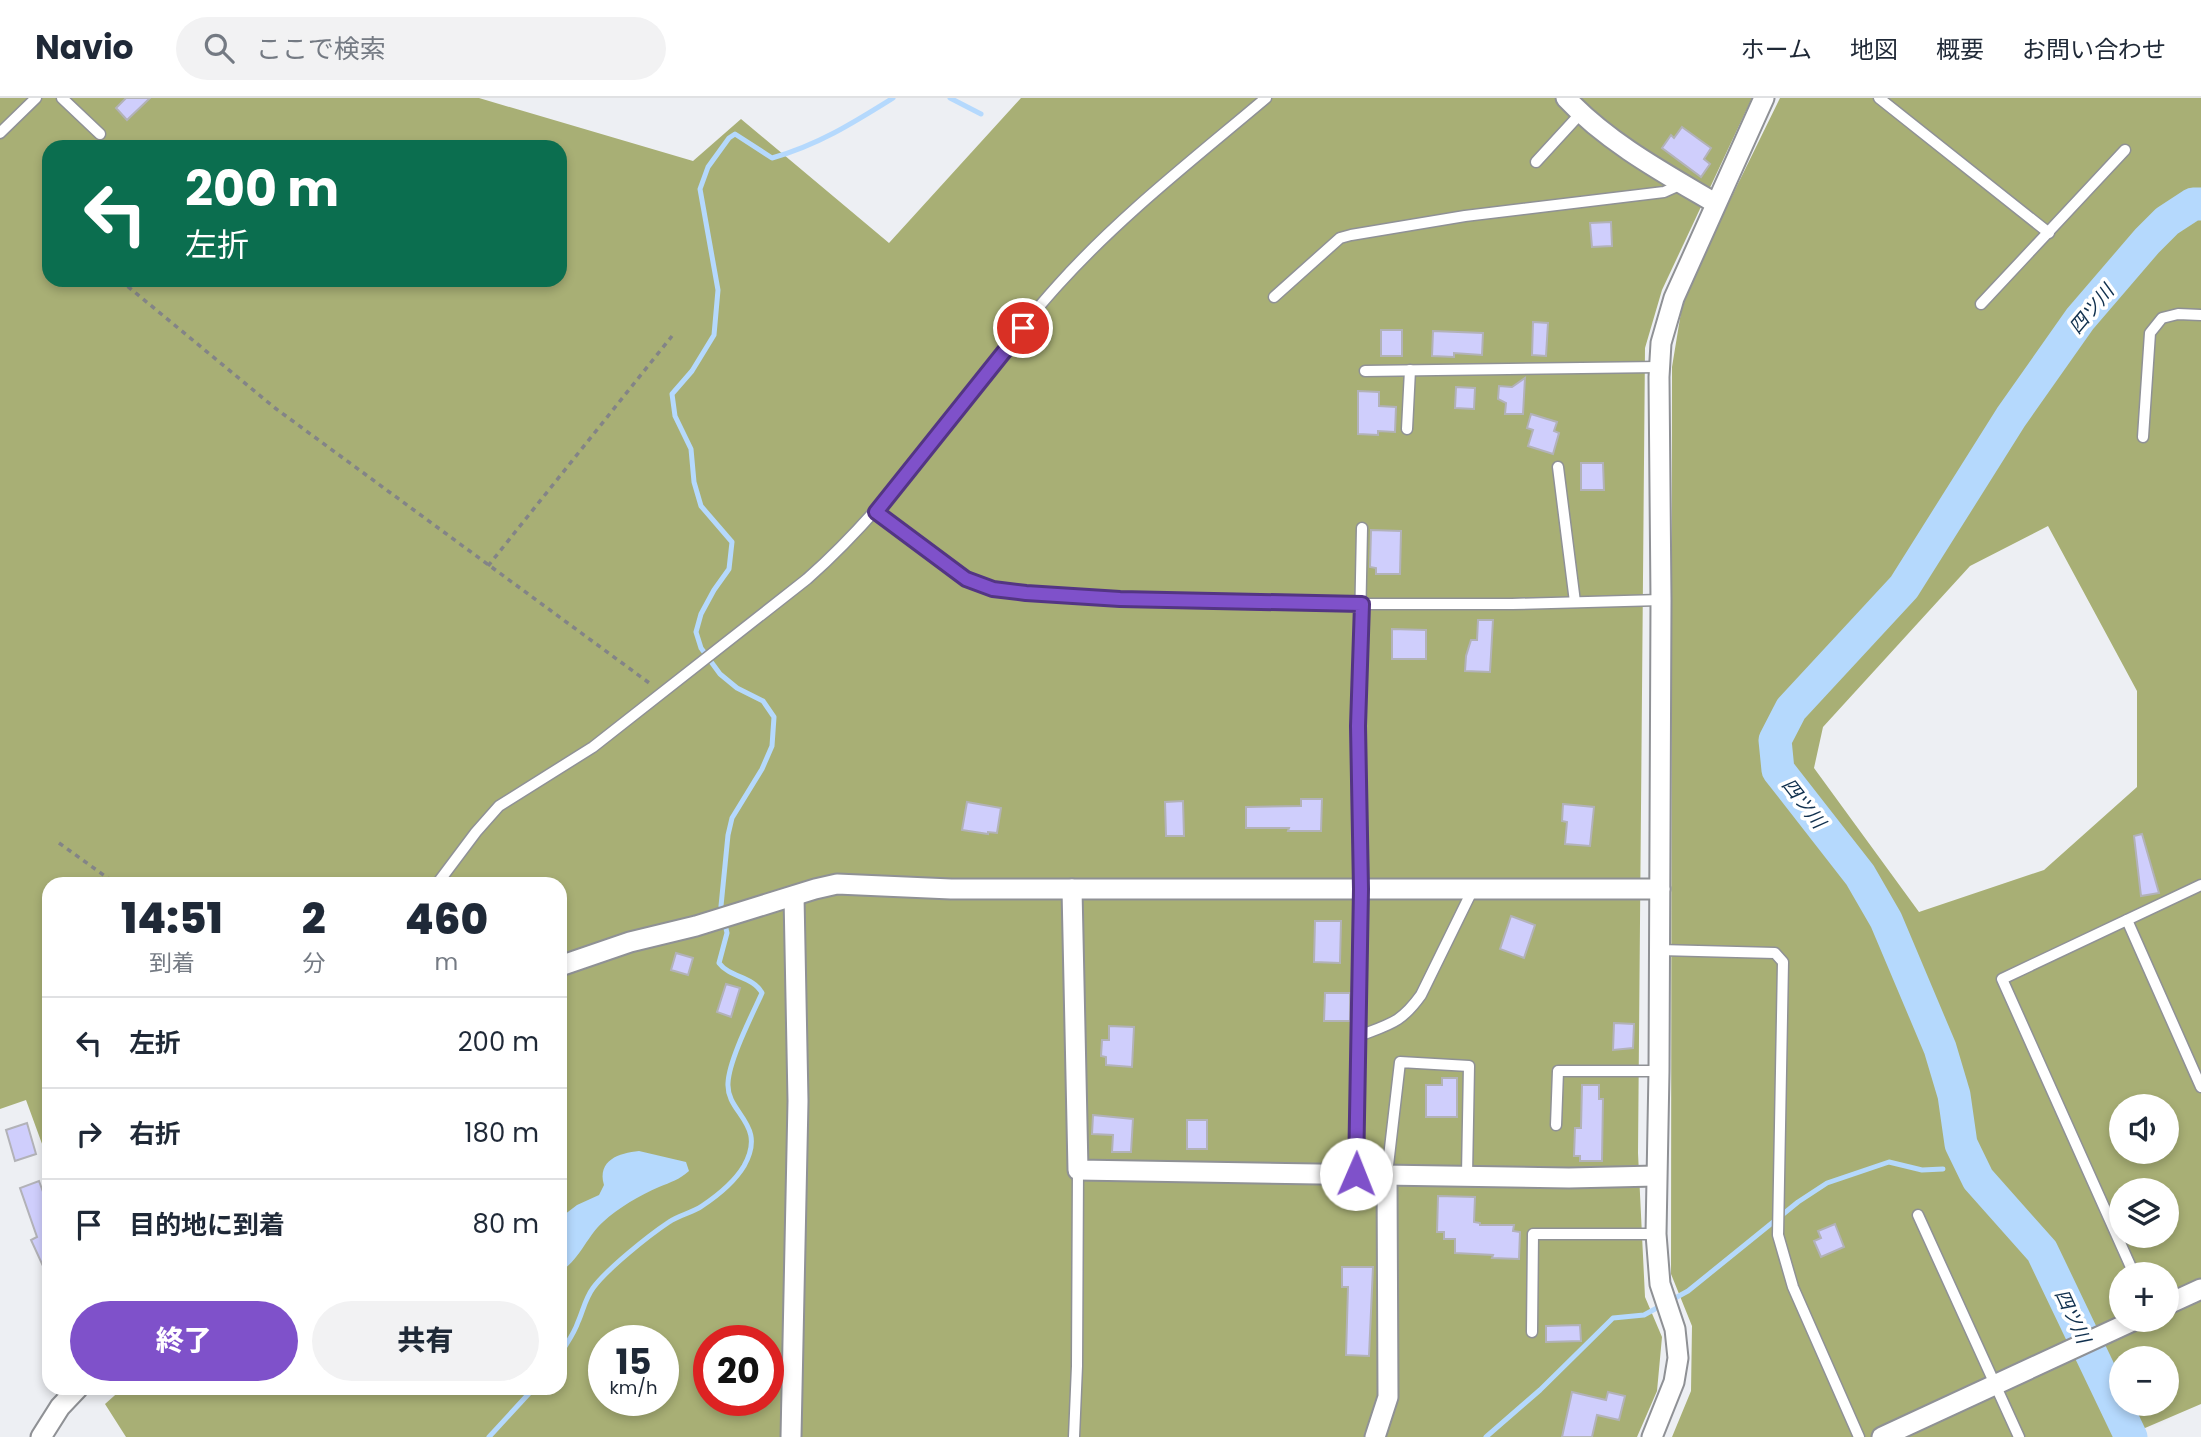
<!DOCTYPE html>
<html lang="ja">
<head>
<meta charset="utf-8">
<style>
  :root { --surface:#fff; --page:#f2f2f3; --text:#1f2937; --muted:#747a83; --line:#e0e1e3; --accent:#7f51ca }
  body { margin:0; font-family:Poppins,"Noto Sans JP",sans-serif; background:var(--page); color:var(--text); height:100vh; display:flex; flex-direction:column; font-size:26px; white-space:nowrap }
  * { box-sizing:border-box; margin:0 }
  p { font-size:23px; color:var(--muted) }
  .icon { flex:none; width:38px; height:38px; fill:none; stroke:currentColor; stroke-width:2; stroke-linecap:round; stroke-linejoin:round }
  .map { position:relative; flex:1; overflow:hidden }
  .sheet { position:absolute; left:42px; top:779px; width:525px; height:518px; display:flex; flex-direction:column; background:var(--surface); border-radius:21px; box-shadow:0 4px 10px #0003 }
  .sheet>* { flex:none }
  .hud { position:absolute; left:42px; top:42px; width:525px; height:147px; border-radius:21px; box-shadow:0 4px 10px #0003; background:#0b6e4f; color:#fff; overflow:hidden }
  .controls { position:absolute; left:2109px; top:996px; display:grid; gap:14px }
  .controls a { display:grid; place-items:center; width:70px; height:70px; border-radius:50%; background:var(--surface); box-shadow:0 4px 10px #0003; font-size:35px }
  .speed { position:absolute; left:588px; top:1227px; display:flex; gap:14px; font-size:35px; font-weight:700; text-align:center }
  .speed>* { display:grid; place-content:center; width:91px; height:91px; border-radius:50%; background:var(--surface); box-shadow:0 4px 10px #0003; line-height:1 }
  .speed small { font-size:18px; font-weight:400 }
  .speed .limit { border:10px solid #d22; background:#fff; color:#111 }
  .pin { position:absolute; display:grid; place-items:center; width:60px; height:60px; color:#fff; margin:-30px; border:4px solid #fff; border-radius:50%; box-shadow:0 2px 7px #0007 }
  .me { position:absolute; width:77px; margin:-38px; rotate:1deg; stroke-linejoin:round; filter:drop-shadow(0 0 5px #0008) }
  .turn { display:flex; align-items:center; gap:24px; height:147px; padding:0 28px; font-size:32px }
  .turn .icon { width:91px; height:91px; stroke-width:2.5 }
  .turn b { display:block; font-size:49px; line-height:60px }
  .eta { display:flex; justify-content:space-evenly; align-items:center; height:119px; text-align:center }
  .eta b { font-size:42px; font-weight:800; line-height:49px }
  .button { display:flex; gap:14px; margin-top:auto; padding:14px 28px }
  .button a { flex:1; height:80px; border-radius:42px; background:var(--accent); color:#fff; font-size:28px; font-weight:800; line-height:80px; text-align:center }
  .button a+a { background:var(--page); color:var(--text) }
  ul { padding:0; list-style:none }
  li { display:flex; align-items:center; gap:21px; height:91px; padding:0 28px; border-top:2px solid var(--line) }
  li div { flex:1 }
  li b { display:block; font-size:26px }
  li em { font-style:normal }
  header { display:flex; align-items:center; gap:42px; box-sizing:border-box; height:98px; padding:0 35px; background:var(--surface); border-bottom:2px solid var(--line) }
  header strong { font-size:33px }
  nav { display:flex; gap:38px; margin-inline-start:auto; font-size:24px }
  .search { width:490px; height:63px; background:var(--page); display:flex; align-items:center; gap:18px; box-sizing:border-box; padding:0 24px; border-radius:38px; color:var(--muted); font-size:26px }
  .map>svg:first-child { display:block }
</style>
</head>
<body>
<header>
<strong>Navio</strong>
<div class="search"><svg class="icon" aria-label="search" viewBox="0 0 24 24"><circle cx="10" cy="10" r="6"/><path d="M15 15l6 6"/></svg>ここで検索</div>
<nav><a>ホーム</a><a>地図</a><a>概要</a><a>お問い合わせ</a></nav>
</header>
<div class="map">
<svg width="2201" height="1339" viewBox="0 0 2201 1339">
  <rect width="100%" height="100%" fill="#edeff3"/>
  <g fill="#a8af75" fill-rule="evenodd">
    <path d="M0 0H479L693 63 741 21 889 145 1021 0H1752L1662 192 1645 250 1638 1055 1645 1199 1662 1239 1657 1293 1637 1339H126L105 1306 123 1290H560V786H49V1065L26 1002 0 1011ZM49 49H560V182H49ZM604 1242H663V1302H604ZM709 1242H768V1302H709Z"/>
    <path d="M1780 0H2201V1306L2124 1339H1672L1691 1293 1692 1228 1671 1176 1672 269 1684 196ZM2048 428 2137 593V689L2044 772 1919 814 1814 670 1823 629 1970 468ZM2121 1008H2166V1054H2121ZM2121 1092H2166V1138H2121ZM2121 1176H2166V1222H2121ZM2121 1260H2166V1306H2121Z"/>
  </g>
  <path fill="#b5d9fd" d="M639 1053 686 1064 689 1073C679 1082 671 1084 659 1089 640 1097 618 1110 603 1124 587 1138 577 1166 560 1173V1120L577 1107 599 1097 604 1087C597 1062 619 1055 639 1053Z"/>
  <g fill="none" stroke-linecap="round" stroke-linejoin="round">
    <g stroke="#b5d9fd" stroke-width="5">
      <path d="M950 0 981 16"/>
      <path d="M560 1257C566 1246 574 1236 578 1224 583 1213 585 1201 593 1190 607 1171 648 1138 669 1124 679 1117 692 1115 702 1108 717 1098 735 1083 744 1068 768 1025 726 1016 728 985 729 962 752 917 762 895 753 878 730 880 719 865L727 835 721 808 728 737 732 720 762 671 772 648 774 619 763 603 737 590 720 576 701 550 696 534 701 516 714 492 729 471 732 444 701 408 694 384 691 351 675 318 672 296 692 273 714 237 718 192 700 91 708 69 729 40 735 36 772 60C818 47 853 25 893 0"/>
      <path d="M489 1339 534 1290"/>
      <path d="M1486 1339 1540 1292 1613 1220 1644 1217 1688 1193 1798 1104 1827 1085 1889 1064 1922 1072 1943 1071"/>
    </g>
    <path stroke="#b5d9fd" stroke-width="33" d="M2131 1339 2042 1153 1978 1081 1961 1046 1954 997 1940 950 1886 822 1860 777 1778 672 1775 642 1791 611 1904 489 2011 319 2080 221 2147 143 2167 123 2193 106H2201"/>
  </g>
  <g fill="#cfcefc" stroke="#b2b2b7" stroke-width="2">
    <path d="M126 0H150L127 22 116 10Z"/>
    <path d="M1682 29 1711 50 1704 61 1710 66 1701 79 1662 50 1671 37 1674 40Z"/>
    <path d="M1611 124 1612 148 1592 149 1590 125Z"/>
    <path d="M1533 224 1548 225 1546 258 1532 257Z"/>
    <rect x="1381" y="232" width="21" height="26"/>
    <path d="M1433 233 1483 235 1482 257 1454 255V259L1432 258Z"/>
    <path d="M1525 280 1523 316H1505L1506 305 1498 301 1499 288 1512 289Z"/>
    <path d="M1456 289 1475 290 1474 311 1455 310Z"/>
    <path d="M1358 293 1379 294V308L1396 309 1395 334 1378 333V337L1358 336Z"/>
    <path d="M1531 316 1557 324 1554 333 1559 335 1553 356 1528 348 1533 332 1527 330Z"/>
    <path d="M1581 365H1603L1604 392H1581Z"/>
    <path d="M1371 432 1401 433 1400 476H1376V470L1370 469Z"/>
    <path d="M1478 522H1493L1490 574 1465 573 1466 558 1471 542H1477Z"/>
    <path d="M1392 531 1426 532V561H1392Z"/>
    <path d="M1301 701H1322L1321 733H1288L1289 730H1246V709L1301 708Z"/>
    <path d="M1183 703 1184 738H1166L1165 704Z"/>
    <path d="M967 704 1001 710 997 735 988 734V736L962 732Z"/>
    <path d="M1563 706 1594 709 1590 748 1565 746 1567 724 1562 723Z"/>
    <path d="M2142 736 2159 795 2141 798 2134 738Z"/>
    <path d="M1511 818 1535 827 1524 860 1500 851Z"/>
    <path d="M1315 823H1341L1340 865 1314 864Z"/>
    <path d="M676 855 693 860 688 877 671 872Z"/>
    <path d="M726 886 740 890 731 919 717 914Z"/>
    <path d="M1325 895H1350V923H1324Z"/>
    <path d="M1614 925 1634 926 1633 950 1613 952Z"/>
    <path d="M1109 928 1134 929 1132 969 1106 967V959L1101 958 1102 942H1109Z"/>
    <path d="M1442 980H1457V1019H1426V987H1442Z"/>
    <path d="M1582 987H1599V1001H1603L1602 1063H1580V1058H1574L1575 1030H1581Z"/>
    <path d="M1093 1017 1133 1021 1131 1054H1112L1113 1037 1092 1036Z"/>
    <rect x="1187" y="1022" width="20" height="29"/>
    <path d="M27 1025 36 1056 15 1063 6 1032Z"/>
    <path d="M39 1083 49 1110V1181L31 1142 37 1139 20 1090Z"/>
    <path d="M1438 1098 1475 1099 1474 1124 1480 1125V1127H1514L1513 1133 1520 1134 1519 1161 1492 1160 1493 1157 1455 1155V1141H1444V1134H1437Z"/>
    <path d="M1835 1126 1844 1149 1821 1159 1814 1143 1821 1140 1818 1133Z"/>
    <path d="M1342 1169H1373L1369 1258 1346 1257 1348 1189H1342Z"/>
    <path d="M1580 1227 1581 1243 1546 1244V1228Z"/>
    <path d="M1572 1294 1606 1302 1608 1294 1625 1298 1619 1322 1597 1317 1592 1339H1562Z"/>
  </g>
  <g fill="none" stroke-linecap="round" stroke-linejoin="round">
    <defs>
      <g id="lane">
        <path d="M62 0 100 36"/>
        <path d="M1879 0 2049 135"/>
        <path d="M0 35 36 0"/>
        <path d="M1536 64 1581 15"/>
        <path d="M1274 199 1340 140 1351 137 1465 118 1664 94 1682 86"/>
        <path d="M1981 206 2125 52"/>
        <path d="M1365 273 1659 269"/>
        <path d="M1407 331 1410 272"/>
        <path d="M2143 339 2150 235 2162 220 2178 216 2201 217"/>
        <path d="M1558 369 1575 504"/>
        <path d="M876 414 966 481 993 491 1026 495 1120 501 1362 506H1512L1661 502"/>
        <path d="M437 786 476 734 499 708 593 649 807 481C905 395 971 283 1058 187 1120 118 1195 60 1266 0"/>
        <path d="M2127 822 2201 989"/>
        <path d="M1660 852 1775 855 1783 864 1778 1137 1793 1189 1859 1339"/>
        <path d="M1359 938C1390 926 1401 925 1421 897L1473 791"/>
        <path d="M1556 1027 1558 973H1659"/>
        <path d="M1356 1076 1361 791 1358 628 1362 430"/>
        <path d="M1387 1076 1400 964 1469 968 1467 1077"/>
        <path d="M1918 1117 2019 1339"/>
        <path d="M2134 1176 2002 881 2201 787"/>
        <path d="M1532 1234 1533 1136H1656"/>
        <path d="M1074 1339 1077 1268 1078 1072"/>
      </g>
      <g id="street">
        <path d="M1566 0C1607 44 1664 75 1715 105"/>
        <path d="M1072 791 1078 1072 1569 1080 1656 1078"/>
        <path d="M560 868 630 844 696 828 815 791 837 786 951 791H1660"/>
        <path d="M2166 1207 2201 1191"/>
        <path d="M41 1339 60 1309 78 1290"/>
        <path d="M791 1339 798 1003 794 798"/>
        <path d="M1375 1339 1388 1299 1387 1076"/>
        <path d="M1652 1339 1674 1284 1678 1260 1675 1231 1660 1186 1656 1136 1659 973 1661 502 1659 279 1661 245 1674 200 1764 0"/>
        <path d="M1882 1339 2135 1222"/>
      </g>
    </defs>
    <use href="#lane" stroke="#8f9195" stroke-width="13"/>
    <use href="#street" stroke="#8f9195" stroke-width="23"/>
    <g stroke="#838487" stroke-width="3.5" stroke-dasharray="5 5" stroke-linecap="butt">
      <path d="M120 182 275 310 652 587"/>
      <path d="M488 468 672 238"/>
      <path d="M59 745 116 786"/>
    </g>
    <use href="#lane" stroke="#fff" stroke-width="10"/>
    <use href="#street" stroke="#fff" stroke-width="19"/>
  </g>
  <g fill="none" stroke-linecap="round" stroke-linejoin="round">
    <defs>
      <path id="route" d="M1023 230 876 414 966 481 993 491 1026 495 1120 501 1362 506 1358 628 1361 791 1356 1076"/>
    </defs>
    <use href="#route" stroke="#533583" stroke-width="18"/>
    <use href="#route" stroke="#7f51ca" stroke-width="12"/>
  </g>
  <g text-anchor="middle" stroke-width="7" stroke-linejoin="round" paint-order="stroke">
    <g font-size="19" font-style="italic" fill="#10304e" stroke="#fff">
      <text transform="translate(2091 211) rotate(-50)" y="7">四ツ川</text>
      <text transform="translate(1804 705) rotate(52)" y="7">四ツ川</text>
      <text transform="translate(2073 1218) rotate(65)" y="7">四ツ川</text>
    </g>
  </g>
</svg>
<div class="controls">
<a><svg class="icon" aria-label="sound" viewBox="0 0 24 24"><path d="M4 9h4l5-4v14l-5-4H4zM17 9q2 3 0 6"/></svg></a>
<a><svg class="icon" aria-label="layers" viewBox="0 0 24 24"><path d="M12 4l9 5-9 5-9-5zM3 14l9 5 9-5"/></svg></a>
<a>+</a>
<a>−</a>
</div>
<div class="speed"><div>15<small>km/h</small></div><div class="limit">20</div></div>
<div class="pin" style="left:1023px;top:230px;background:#d93025"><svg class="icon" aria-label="arrive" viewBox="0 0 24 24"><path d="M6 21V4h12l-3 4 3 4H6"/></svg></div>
<svg class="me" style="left:1356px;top:1076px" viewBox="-20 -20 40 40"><circle r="19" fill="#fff"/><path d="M0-13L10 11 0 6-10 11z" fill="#7f51ca"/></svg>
<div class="hud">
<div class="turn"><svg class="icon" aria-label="left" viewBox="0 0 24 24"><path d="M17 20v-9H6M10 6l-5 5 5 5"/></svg><div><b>200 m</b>左折</div></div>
</div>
<section class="sheet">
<div class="eta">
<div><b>14:51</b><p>到着</p></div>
<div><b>2</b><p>分</p></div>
<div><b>460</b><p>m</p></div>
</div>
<ul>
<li><svg class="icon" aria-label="left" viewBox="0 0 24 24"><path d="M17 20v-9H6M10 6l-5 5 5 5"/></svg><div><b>左折</b></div><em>200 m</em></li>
<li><svg class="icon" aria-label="right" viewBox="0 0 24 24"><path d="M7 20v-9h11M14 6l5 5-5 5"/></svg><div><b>右折</b></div><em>180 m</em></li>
<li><svg class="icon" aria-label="arrive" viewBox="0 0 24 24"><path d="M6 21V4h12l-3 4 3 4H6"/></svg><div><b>目的地に到着</b></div><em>80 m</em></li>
</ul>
<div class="button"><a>終了</a><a>共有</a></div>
</section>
</div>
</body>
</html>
